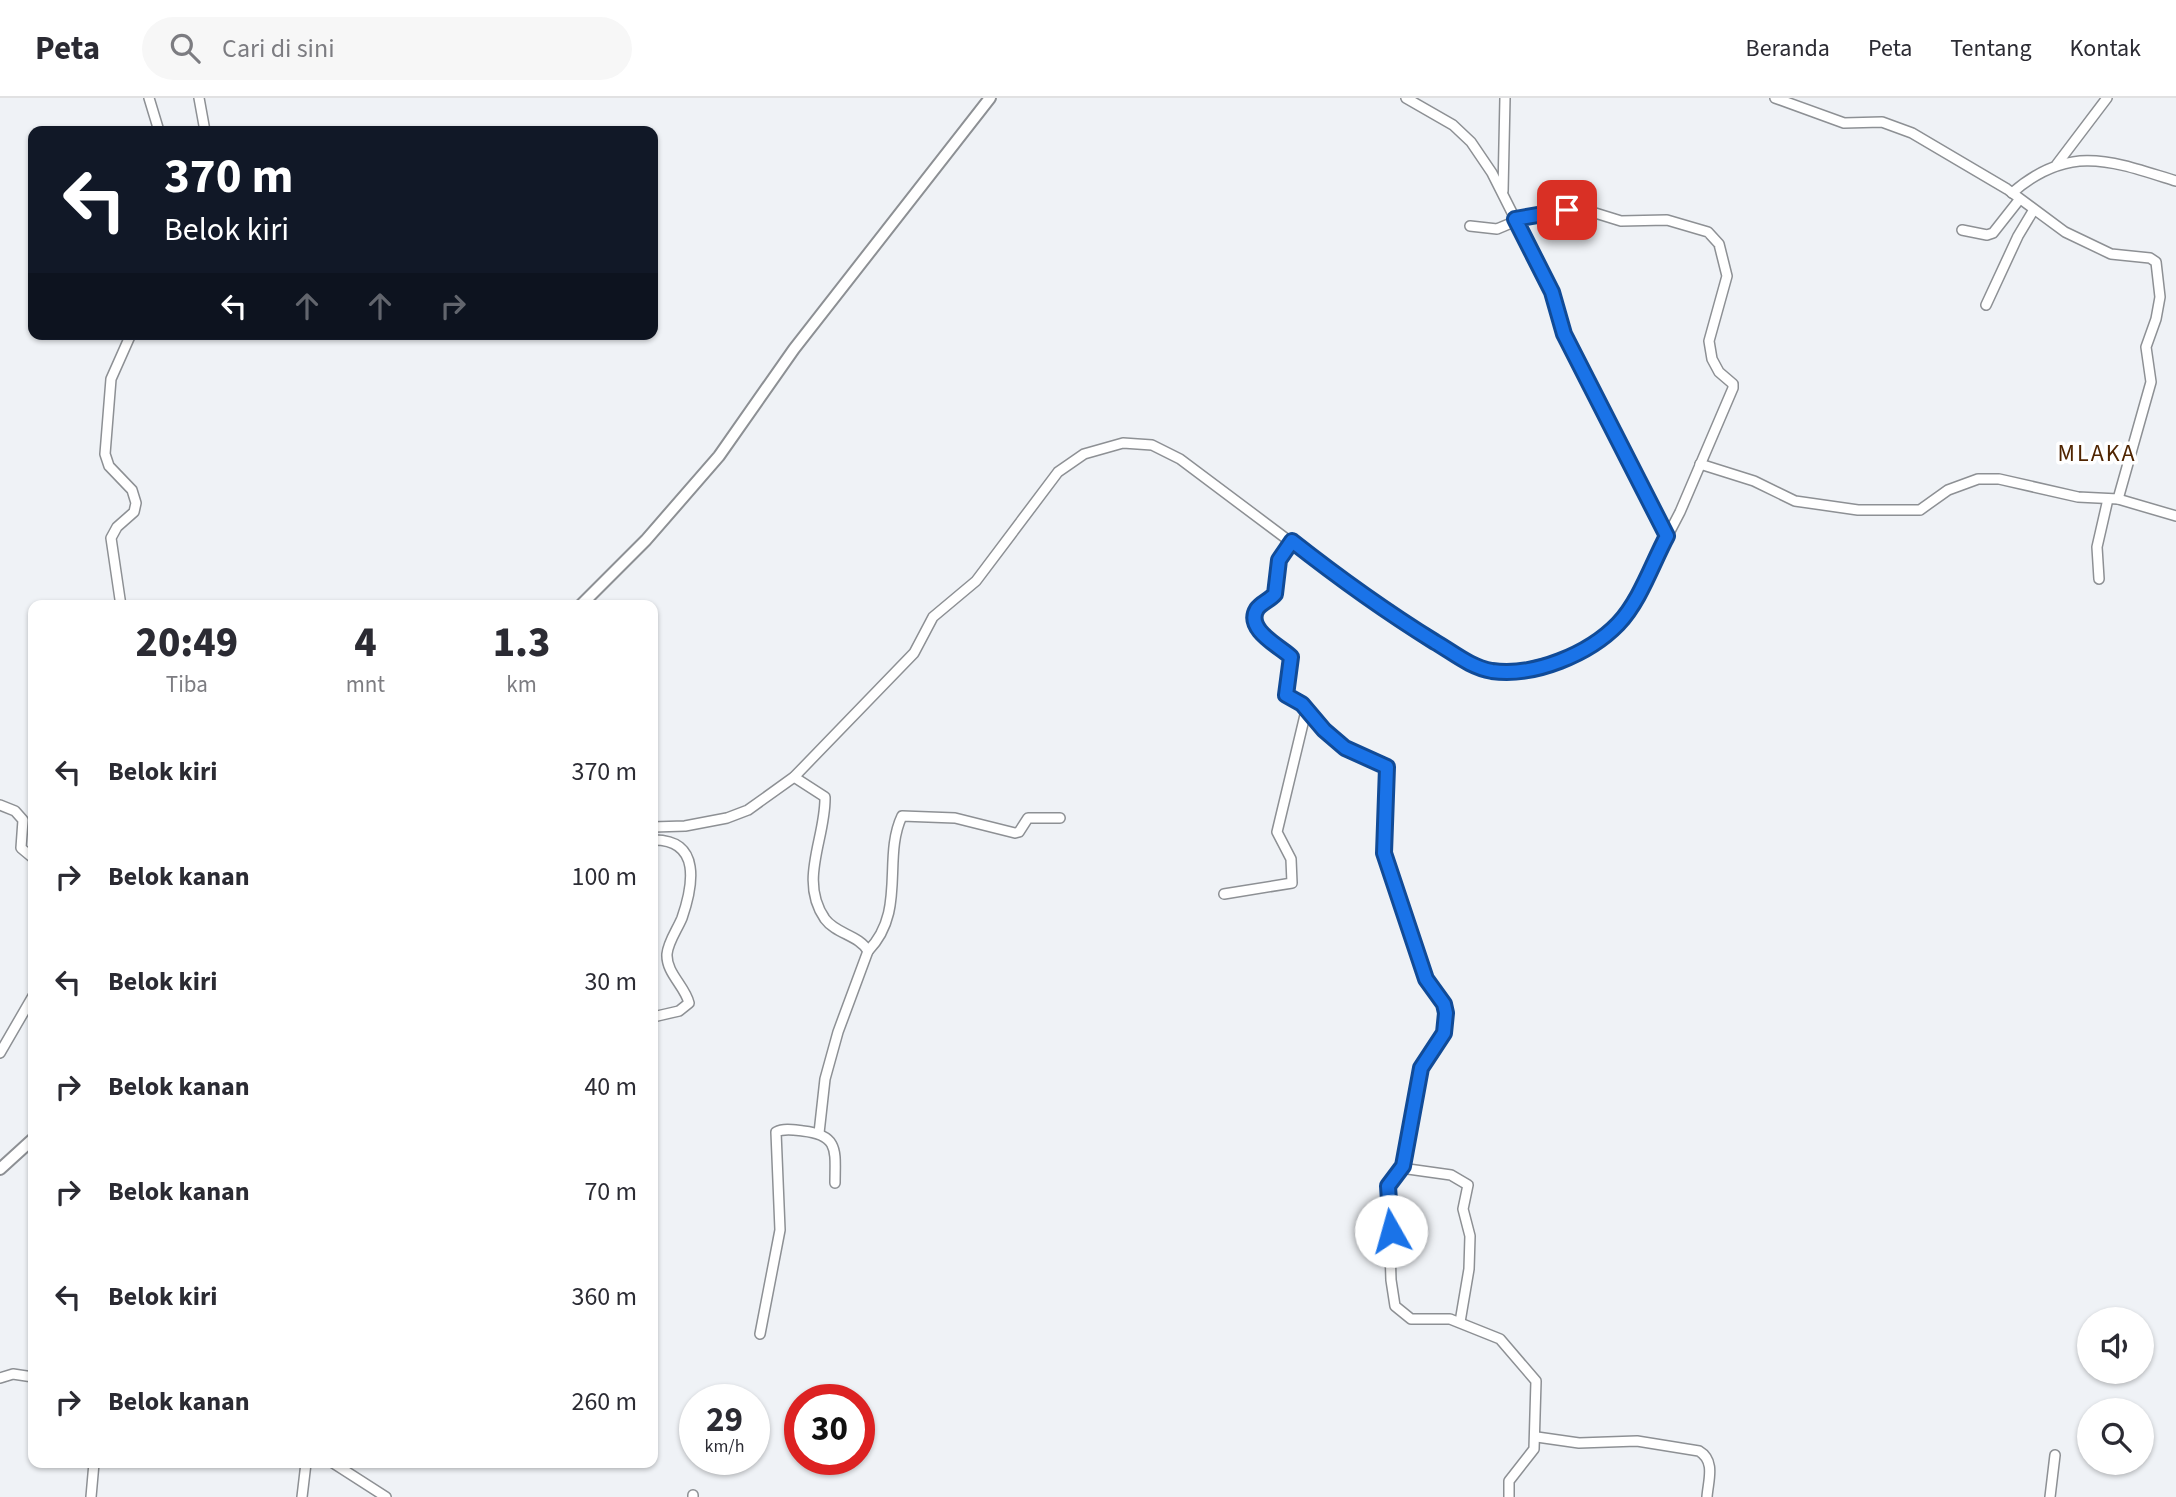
<!DOCTYPE html>
<html lang="id">
<head>
<meta charset="utf-8">
<style>
  :root { --surface:#fff; --page:#f7f7f7; --text:#2b2b33; --muted:#7c7c81; --line:#e1e1e2 }
  body { margin:0; font-family:"Source Sans 3",sans-serif; background:var(--page); color:var(--text); height:100vh; display:flex; flex-direction:column; font-size:26px; white-space:nowrap }
  * { box-sizing:border-box; margin:0 }
  p { font-size:23px; color:var(--muted) }
  .icon { flex:none; width:38px; height:38px; fill:none; stroke:currentColor; stroke-width:2; stroke-linecap:round; stroke-linejoin:round }
  .map { position:relative; flex:1; overflow:hidden }
  .details { position:absolute; left:28px; top:502px; width:630px; height:868px; display:flex; flex-direction:column; background:var(--surface); border-radius:14px; box-shadow:0 2px 5px #0004 }
  .details>* { flex:none }
  .hud { position:absolute; left:28px; top:28px; width:630px; height:214px; border-radius:14px; box-shadow:0 2px 5px #0004; background:#111827; color:#fff; overflow:hidden }
  .fabs { position:absolute; left:2077px; top:1209px; display:grid; gap:14px }
  .fabs a { display:grid; place-items:center; width:77px; height:77px; border-radius:50%; background:var(--surface); box-shadow:0 2px 5px #0004; font-size:35px }
  .speed { position:absolute; left:679px; top:1286px; display:flex; gap:14px; font-size:35px; font-weight:700; text-align:center }
  .speed>* { display:grid; place-content:center; width:91px; height:91px; border-radius:50%; background:var(--surface); box-shadow:0 2px 5px #0004; line-height:1 }
  .speed small { font-size:18px; font-weight:400 }
  .speed .limit { border:10px solid #d22; background:#fff; color:#111 }
  .pin { position:absolute; display:grid; place-items:center; width:60px; height:60px; color:#fff; margin:-30px; border-radius:14px; box-shadow:0 4px 10px #0006 }
  .me { position:absolute; width:77px; margin:-38px; rotate:353deg; stroke-linejoin:round; filter:drop-shadow(0 0 5px #0008) }
  .turn { display:flex; align-items:center; gap:24px; height:147px; padding:0 21px; font-size:32px }
  .turn .icon { width:91px; height:91px; stroke-width:2.5 }
  .turn b { display:block; font-size:49px; line-height:60px }
  .lanes { display:flex; align-items:center; height:66px; padding:0 21px; background:#0003; justify-content:center; gap:35px; direction:ltr }
  .lanes .off { opacity:.35 }
  .eta { display:flex; justify-content:space-evenly; align-items:center; height:119px; text-align:center }
  .eta b { font-size:42px; font-weight:800; line-height:49px }
  ul { padding:0; list-style:none }
  li { display:flex; align-items:center; gap:21px; height:105px; padding:0 21px }
  li div { flex:1 }
  li b { display:block; font-size:26px }
  li em { font-style:normal }
  header { display:flex; align-items:center; gap:42px; box-sizing:border-box; height:98px; padding:0 35px; background:var(--surface); border-bottom:2px solid var(--line) }
  header strong { font-size:33px }
  nav { display:flex; gap:38px; margin-inline-start:auto; font-size:24px }
  .search { width:490px; height:63px; background:var(--page); display:flex; align-items:center; gap:18px; box-sizing:border-box; padding:0 24px; border-radius:38px; color:var(--muted); font-size:26px }
  .map>svg:first-child { display:block }
</style>
</head>
<body>
<header>
<strong>Peta</strong>
<div class="search"><svg class="icon" aria-label="search" viewBox="0 0 24 24"><circle cx="10" cy="10" r="6"/><path d="M15 15l6 6"/></svg>Cari di sini</div>
<nav><a>Beranda</a><a>Peta</a><a>Tentang</a><a>Kontak</a></nav>
</header>
<div class="map">
<svg width="2176" height="1399" viewBox="0 0 2176 1399">
  <rect width="100%" height="100%" fill="#eff2f6"/>
  <g fill="none" stroke-linecap="round" stroke-linejoin="round">
    <defs>
      <g id="minor">
        <path d="M149 0 159 33"/>
        <path d="M199 0 205 33"/>
        <path d="M1406 0 1453 27 1471 44 1492 75 1552 194 1564 236 1667 437"/>
        <path d="M1775 0 1844 25 1882 24 1912 35 2007 91 2065 134 2111 156 2150 160 2156 164 2160 199 2156 221 2146 249 2151 284 2118 401"/>
        <path d="M2057 66 2107 0"/>
        <path d="M1503 93 1505 0"/>
        <path d="M2012 95C2069 45 2112 63 2176 83"/>
        <path d="M1962 132 1987 137 1993 135 2019 102"/>
        <path d="M1986 207 2018 138 2033 113"/>
        <path d="M1700 366 1754 383 1795 403 1858 412H1920L1948 392 1978 381H1999L2078 399 2118 401 2176 418"/>
        <path d="M1292 443 1279 462 1275 496 1257 512 1256 521 1262 535 1275 550 1291 559 1286 597 1302 606 1324 632 1345 650 1387 669 1384 755 1426 881 1444 906 1446 915 1444 935 1421 970 1403 1068 1388 1088 1391 1182 1395 1208 1411 1221H1450L1500 1241 1536 1283 1534 1351 1509 1383V1399"/>
        <path d="M2099 481 2097 449 2108 401"/>
        <path d="M121 508 111 440 117 429 134 414 136 405 132 392 109 368 105 356 111 281 131 236"/>
        <path d="M794 679 825 699C826 740 798 782 825 821 836 836 859 837 868 853L838 934 825 981 819 1035"/>
        <path d="M0 707 15 713 23 722 21 750 33 760"/>
        <path d="M653 729 685 728 727 720 748 712 794 679 914 555 933 519 976 483 1058 374 1084 356 1123 345 1152 347 1180 361 1368 502 1468 565 1493 573 1519 572 1570 559 1599 542 1628 514 1680 414 1733 290V286L1719 274 1712 261 1709 243 1727 178 1719 146 1708 134 1667 122 1621 123 1579 110 1535 115 1497 131 1470 128"/>
        <path d="M653 742C702 741 693 788 682 820 677 832 668 844 667 856 666 875 685 888 689 905L679 913 653 919"/>
        <path d="M1224 796 1292 785 1291 761 1277 734 1306 613"/>
        <path d="M868 853C907 813 882 760 902 718L955 720 1015 735 1019 734 1028 720H1060"/>
        <path d="M0 955 33 898"/>
        <path d="M1401 1070 1451 1077 1468 1087 1463 1111 1470 1138 1469 1171 1460 1224"/>
        <path d="M760 1236 780 1132 776 1034C784 1030 794 1032 803 1033 840 1037 835 1054 835 1085"/>
        <path d="M0 1280 13 1276 33 1279"/>
        <path d="M1537 1339 1579 1345 1637 1343 1699 1353C1716 1363 1708 1383 1707 1399"/>
        <path d="M333 1365 386 1399"/>
        <path d="M693 1397V1399"/>
        <path d="M91 1399 94 1365"/>
        <path d="M302 1399 306 1365"/>
        <path d="M2050 1399 2055 1357"/>
      </g>
      <g id="tertiary">
        <path d="M580 508 646 442 719 358 794 251 990 0"/>
        <path d="M0 1071 33 1041"/>
      </g>
    </defs>
    <use href="#minor" stroke="#8d9094" stroke-width="12"/>
    <use href="#tertiary" stroke="#8d9094" stroke-width="14"/>
    <use href="#minor" stroke="#fff" stroke-width="9"/>
    <use href="#tertiary" stroke="#fff" stroke-width="10"/>
  </g>
  <g fill="none" stroke-linecap="round" stroke-linejoin="round">
    <defs>
      <path id="route" d="M1391 1133 1388 1088 1403 1068 1421 970 1444 935 1446 915 1444 906 1426 881 1384 755 1387 669 1345 650 1324 632 1302 606 1286 597 1291 559C1283 550 1244 532 1257 511 1261 505 1270 502 1275 496L1279 462 1292 443C1339 480 1385 513 1435 544 1454 555 1470 569 1492 573 1534 579 1589 556 1618 526 1640 503 1652 466 1667 438L1564 236 1552 194 1515 121 1567 112"/>
    </defs>
    <use href="#route" stroke="#114b97" stroke-width="18"/>
    <use href="#route" stroke="#1a73e8" stroke-width="12"/>
  </g>
  <g text-anchor="middle" stroke-width="7" stroke-linejoin="round" paint-order="stroke">
    <g font-size="24" letter-spacing="2" fill="#4f2400" stroke="#fff">
      <text x="2097" y="363">MLAKA</text>
    </g>
  </g>
</svg>
<div class="fabs">
<a><svg class="icon" aria-label="sound" viewBox="0 0 24 24"><path d="M4 9h4l5-4v14l-5-4H4zM17 9q2 3 0 6"/></svg></a>
<a><svg class="icon" aria-label="search" viewBox="0 0 24 24"><circle cx="10" cy="10" r="6"/><path d="M15 15l6 6"/></svg></a>
</div>
<div class="speed"><div>29<small>km/h</small></div><div class="limit">30</div></div>
<div class="pin" style="left:1567px;top:112px;background:#d93025"><svg class="icon" aria-label="arrive" viewBox="0 0 24 24"><path d="M6 21V4h12l-3 4 3 4H6"/></svg></div>
<svg class="me" style="left:1391px;top:1133px" viewBox="-20 -20 40 40"><circle r="19" fill="#fff"/><path d="M0-13L10 11 0 6-10 11z" fill="#1a73e8"/></svg>
<div class="hud">
<div class="turn"><svg class="icon" aria-label="left" viewBox="0 0 24 24"><path d="M17 20v-9H6M10 6l-5 5 5 5"/></svg><div><b>370 m</b>Belok kiri</div></div>
<div class="lanes"><svg class="icon" aria-label="left" viewBox="0 0 24 24"><path d="M17 20v-9H6M10 6l-5 5 5 5"/></svg><svg class="icon off" aria-label="ahead" viewBox="0 0 24 24"><path d="M12 20V5M6 11l6-6 6 6"/></svg><svg class="icon off" aria-label="ahead" viewBox="0 0 24 24"><path d="M12 20V5M6 11l6-6 6 6"/></svg><svg class="icon off" aria-label="right" viewBox="0 0 24 24"><path d="M7 20v-9h11M14 6l5 5-5 5"/></svg></div>
</div>
<section class="details">
<div class="eta">
<div><b>20:49</b><p>Tiba</p></div>
<div><b>4</b><p>mnt</p></div>
<div><b>1.3</b><p>km</p></div>
</div>
<ul>
<li><svg class="icon" aria-label="left" viewBox="0 0 24 24"><path d="M17 20v-9H6M10 6l-5 5 5 5"/></svg><div><b>Belok kiri</b></div><em>370 m</em></li>
<li><svg class="icon" aria-label="right" viewBox="0 0 24 24"><path d="M7 20v-9h11M14 6l5 5-5 5"/></svg><div><b>Belok kanan</b></div><em>100 m</em></li>
<li><svg class="icon" aria-label="left" viewBox="0 0 24 24"><path d="M17 20v-9H6M10 6l-5 5 5 5"/></svg><div><b>Belok kiri</b></div><em>30 m</em></li>
<li><svg class="icon" aria-label="right" viewBox="0 0 24 24"><path d="M7 20v-9h11M14 6l5 5-5 5"/></svg><div><b>Belok kanan</b></div><em>40 m</em></li>
<li><svg class="icon" aria-label="right" viewBox="0 0 24 24"><path d="M7 20v-9h11M14 6l5 5-5 5"/></svg><div><b>Belok kanan</b></div><em>70 m</em></li>
<li><svg class="icon" aria-label="left" viewBox="0 0 24 24"><path d="M17 20v-9H6M10 6l-5 5 5 5"/></svg><div><b>Belok kiri</b></div><em>360 m</em></li>
<li><svg class="icon" aria-label="right" viewBox="0 0 24 24"><path d="M7 20v-9h11M14 6l5 5-5 5"/></svg><div><b>Belok kanan</b></div><em>260 m</em></li>
</ul>
</section>
</div>
</body>
</html>
